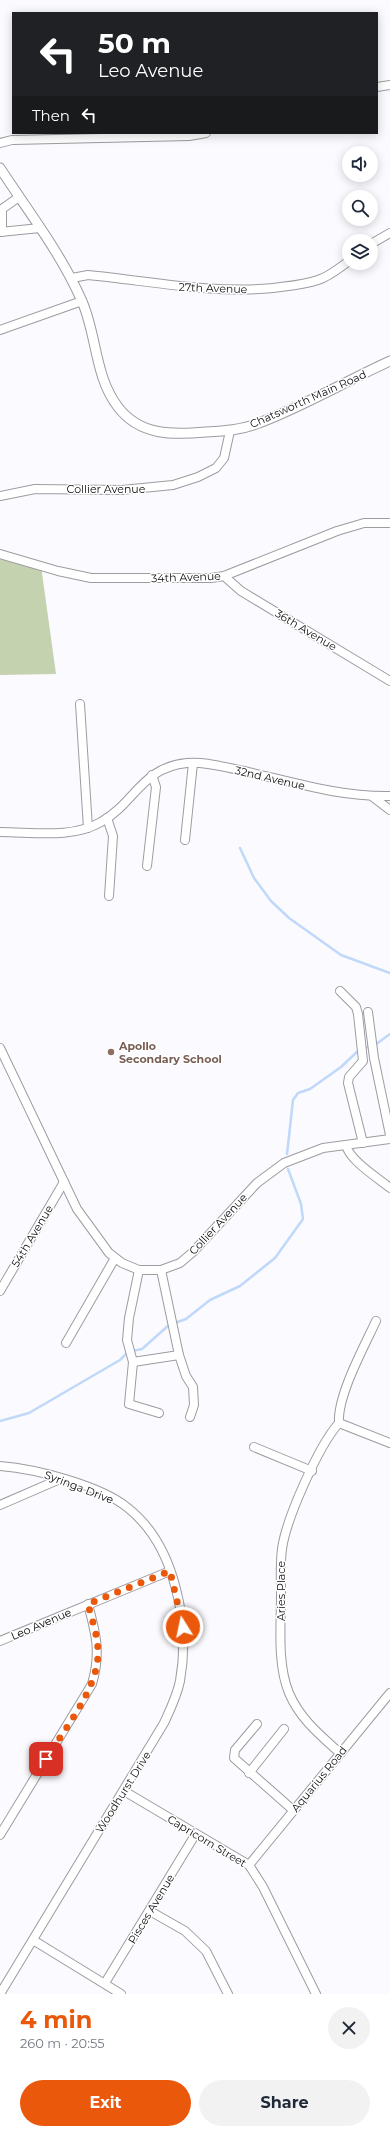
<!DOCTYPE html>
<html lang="en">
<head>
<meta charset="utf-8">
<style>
  :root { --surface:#fff; --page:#f2f2f3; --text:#1f2937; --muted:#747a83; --accent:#ea580c }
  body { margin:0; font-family:Montserrat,sans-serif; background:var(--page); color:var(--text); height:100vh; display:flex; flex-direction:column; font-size:15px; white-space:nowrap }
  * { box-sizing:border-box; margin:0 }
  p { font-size:13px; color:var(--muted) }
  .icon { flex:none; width:22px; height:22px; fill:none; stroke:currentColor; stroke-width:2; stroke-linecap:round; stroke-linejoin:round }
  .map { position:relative; height:1994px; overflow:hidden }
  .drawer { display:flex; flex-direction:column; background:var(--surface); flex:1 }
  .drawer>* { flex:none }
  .top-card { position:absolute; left:12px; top:12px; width:366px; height:122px; border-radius:0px; box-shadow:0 2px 10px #0003; background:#202124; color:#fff; overflow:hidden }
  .fabs { position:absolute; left:342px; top:146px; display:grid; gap:8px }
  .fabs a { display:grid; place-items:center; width:36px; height:36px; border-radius:50%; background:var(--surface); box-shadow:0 2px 10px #0003; font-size:20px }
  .pin { position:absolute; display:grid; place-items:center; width:34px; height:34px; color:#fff; margin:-17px; border-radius:8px; box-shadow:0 2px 6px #0006 }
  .me { position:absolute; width:44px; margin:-22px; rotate:350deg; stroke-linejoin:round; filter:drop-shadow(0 0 3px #0008) }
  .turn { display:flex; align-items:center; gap:14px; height:84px; padding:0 20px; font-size:18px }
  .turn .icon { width:52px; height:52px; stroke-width:2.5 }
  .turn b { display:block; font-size:28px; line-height:34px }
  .then { display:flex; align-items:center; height:38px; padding:0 20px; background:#0003; gap:8px; font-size:15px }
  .round { display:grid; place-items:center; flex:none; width:42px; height:42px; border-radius:21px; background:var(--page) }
  .summary { display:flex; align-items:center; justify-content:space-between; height:68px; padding:0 20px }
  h1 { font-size:24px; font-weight:700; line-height:30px; color:var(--accent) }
  .primary-button { display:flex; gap:8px; margin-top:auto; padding:8px 20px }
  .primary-button a { flex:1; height:46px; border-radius:24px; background:var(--accent); color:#fff; font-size:16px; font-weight:700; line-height:46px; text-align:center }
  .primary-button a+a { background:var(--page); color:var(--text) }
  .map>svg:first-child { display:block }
</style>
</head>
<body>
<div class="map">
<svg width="390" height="1994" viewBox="0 0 390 1994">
  <rect width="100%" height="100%" fill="#fbfaff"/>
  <path fill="#c5d2af" d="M0 553 41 566 56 674 0 675Z"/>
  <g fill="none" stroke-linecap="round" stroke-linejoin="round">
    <g stroke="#c0d8f9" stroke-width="2.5">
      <path d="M240 848 254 878 271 901 289 918 341 955 390 973"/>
      <path d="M375 1045 390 1034"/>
      <path d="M287 1154 293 1100 298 1093 310 1089 341 1067 359 1050 370 1046"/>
      <path d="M132 1351 142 1349 169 1325 186 1319 210 1300 240 1286 275 1258 303 1219 301 1204 288 1169"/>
      <path d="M0 1421 29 1413 120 1360 127 1353"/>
    </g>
    <defs>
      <g id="minor">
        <path d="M377 87 390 85"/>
        <path d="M0 143 12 140 189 136 206 133"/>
        <path d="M0 232 40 228"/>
        <path d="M2 232V209L19 197"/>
        <path d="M371 244 390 233"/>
        <path d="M72 278 88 275C150 281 211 294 273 288 288 286 304 285 318 280 330 276 339 268 349 261"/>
        <path d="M0 330 82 301"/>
        <path d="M0 496 35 489 122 490 173 485 198 477 216 468 224 458 230 431"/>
        <path d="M0 554 58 571 91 578H211L224 576 337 531 364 523H390"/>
        <path d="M224 576 241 591 390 681"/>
        <path d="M80 704 88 828"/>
        <path d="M373 797 390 810"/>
        <path d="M107 818 113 836 109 896"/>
        <path d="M0 832C33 832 72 839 101 822 134 804 142 767 187 763 206 761 226 768 244 771 293 782 339 797 390 796"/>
        <path d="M185 840 193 763"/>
        <path d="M147 866 156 787 152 775"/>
        <path d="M340 991 356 1007 358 1014 363 1061 349 1077 348 1083 363 1143"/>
        <path d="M368 1012 374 1058 390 1135"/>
        <path d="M0 1048 77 1209 109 1253 122 1263 139 1270H161L180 1263 193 1252 257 1183 284 1163 323 1148 390 1139"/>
        <path d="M346 1145C349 1160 378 1178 390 1188"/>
        <path d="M139 1270 129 1318 127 1340 133 1362 129 1404 159 1413"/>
        <path d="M161 1270 179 1355 186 1376 193 1387 194 1405 190 1417"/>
        <path d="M0 1291 64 1182"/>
        <path d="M66 1343 115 1258"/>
        <path d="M133 1362 179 1355"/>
        <path d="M339 1423C319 1445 286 1519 282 1549 280 1564 281 1580 281 1594 281 1626 277 1664 289 1693 300 1719 320 1735 340 1753"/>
        <path d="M339 1423C337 1396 364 1347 376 1321"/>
        <path d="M339 1423 390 1443"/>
        <path d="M254 1447 312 1471"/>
        <path d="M0 1466C36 1469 100 1485 128 1508 176 1546 190 1625 180 1681 177 1696 170 1710 164 1723L0 1994"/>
        <path d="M0 1505 60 1479"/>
        <path d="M0 1641 170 1571"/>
        <path d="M257 1724 235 1750 234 1758 293 1810"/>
        <path d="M249 1773 284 1729"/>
        <path d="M124 1791 249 1865 263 1887 316 1994"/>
        <path d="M0 1835 92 1684C101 1653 96 1634 88 1604"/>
        <path d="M249 1865 390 1693"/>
        <path d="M150 1911 185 1931 206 1951 228 1994"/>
        <path d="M33 1940 121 1994"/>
        <path d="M105 1983 195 1835"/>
      </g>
      <path id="tertiary" d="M0 168C28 211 60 252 81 299 97 333 94 376 118 407 140 436 173 435 206 432 224 431 242 430 259 423 304 406 346 381 390 361"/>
    </defs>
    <use href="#minor" stroke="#9c9ca1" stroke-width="10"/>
    <use href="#tertiary" stroke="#9c9ca1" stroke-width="11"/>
    <use href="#minor" stroke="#fff" stroke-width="8"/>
    <use href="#tertiary" stroke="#fff" stroke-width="9"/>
  </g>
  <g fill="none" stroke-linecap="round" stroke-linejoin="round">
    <path stroke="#ea580c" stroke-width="7" stroke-dasharray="0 12.6" d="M46 1759C64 1730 99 1687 98 1652 98 1636 92 1620 88 1604L170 1571 183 1627"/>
  </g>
  <circle fill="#8d6e63" stroke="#fff" stroke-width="1.5" cx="111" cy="1052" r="4"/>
  <g text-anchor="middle" stroke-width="3" stroke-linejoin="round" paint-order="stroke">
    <g font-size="11" fill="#0c0c0e" stroke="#fff">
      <text transform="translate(213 288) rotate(2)" y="4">27th Avenue</text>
      <text transform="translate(308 399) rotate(-24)" y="4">Chatsworth Main Road</text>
      <text x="106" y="493">Collier Avenue</text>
      <text transform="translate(186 577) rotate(-2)" y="4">34th Avenue</text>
      <text transform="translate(306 630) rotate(31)" y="4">36th Avenue</text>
      <text transform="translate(270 778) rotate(13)" y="4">32nd Avenue</text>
      <text transform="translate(218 1224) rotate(-47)" y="4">Collier Avenue</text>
      <text transform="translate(32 1236) rotate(-59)" y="4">54th Avenue</text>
      <text transform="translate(79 1487) rotate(21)" y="4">Syringa Drive</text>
      <text transform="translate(281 1591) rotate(-90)" y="4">Aries Place</text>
      <text transform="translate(41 1624) rotate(-23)" y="4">Leo Avenue</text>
      <text transform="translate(319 1779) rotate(-51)" y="4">Aquarius Road</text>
      <text transform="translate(123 1792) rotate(-58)" y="4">Woodhurst Drive</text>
      <text transform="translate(207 1841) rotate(31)" y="4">Capricorn Street</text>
      <text transform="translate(151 1909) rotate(-59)" y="4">Pisces Avenue</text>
    </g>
    <g font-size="11" font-weight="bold" fill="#785e54" stroke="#fff" text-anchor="start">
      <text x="119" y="1050">Apollo<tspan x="119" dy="13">Secondary School</tspan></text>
    </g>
  </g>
</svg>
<div class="fabs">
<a><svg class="icon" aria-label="sound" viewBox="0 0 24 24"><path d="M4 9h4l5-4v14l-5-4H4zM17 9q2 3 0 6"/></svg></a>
<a><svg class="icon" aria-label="search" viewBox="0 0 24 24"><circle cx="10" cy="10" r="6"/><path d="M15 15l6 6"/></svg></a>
<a><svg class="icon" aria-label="layers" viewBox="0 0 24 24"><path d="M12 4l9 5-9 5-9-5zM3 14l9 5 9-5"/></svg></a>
</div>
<div class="pin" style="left:46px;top:1759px;background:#d93025"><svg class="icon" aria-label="arrive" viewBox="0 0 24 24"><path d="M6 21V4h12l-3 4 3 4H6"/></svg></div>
<svg class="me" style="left:183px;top:1627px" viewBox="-20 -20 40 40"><circle r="17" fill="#ea580c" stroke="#fff" stroke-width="3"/><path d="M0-11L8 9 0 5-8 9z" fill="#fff"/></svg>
<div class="top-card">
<div class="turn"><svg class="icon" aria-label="left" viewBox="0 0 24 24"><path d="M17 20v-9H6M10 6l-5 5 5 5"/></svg><div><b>50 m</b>Leo Avenue</div></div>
<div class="then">Then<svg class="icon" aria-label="left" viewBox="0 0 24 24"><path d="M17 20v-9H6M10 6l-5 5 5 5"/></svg></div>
</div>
</div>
<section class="drawer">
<div class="summary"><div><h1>4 min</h1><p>260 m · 20:55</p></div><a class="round"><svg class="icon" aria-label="close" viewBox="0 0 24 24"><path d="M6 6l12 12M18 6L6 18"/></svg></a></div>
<div class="primary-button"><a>Exit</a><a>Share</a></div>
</section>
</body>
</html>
